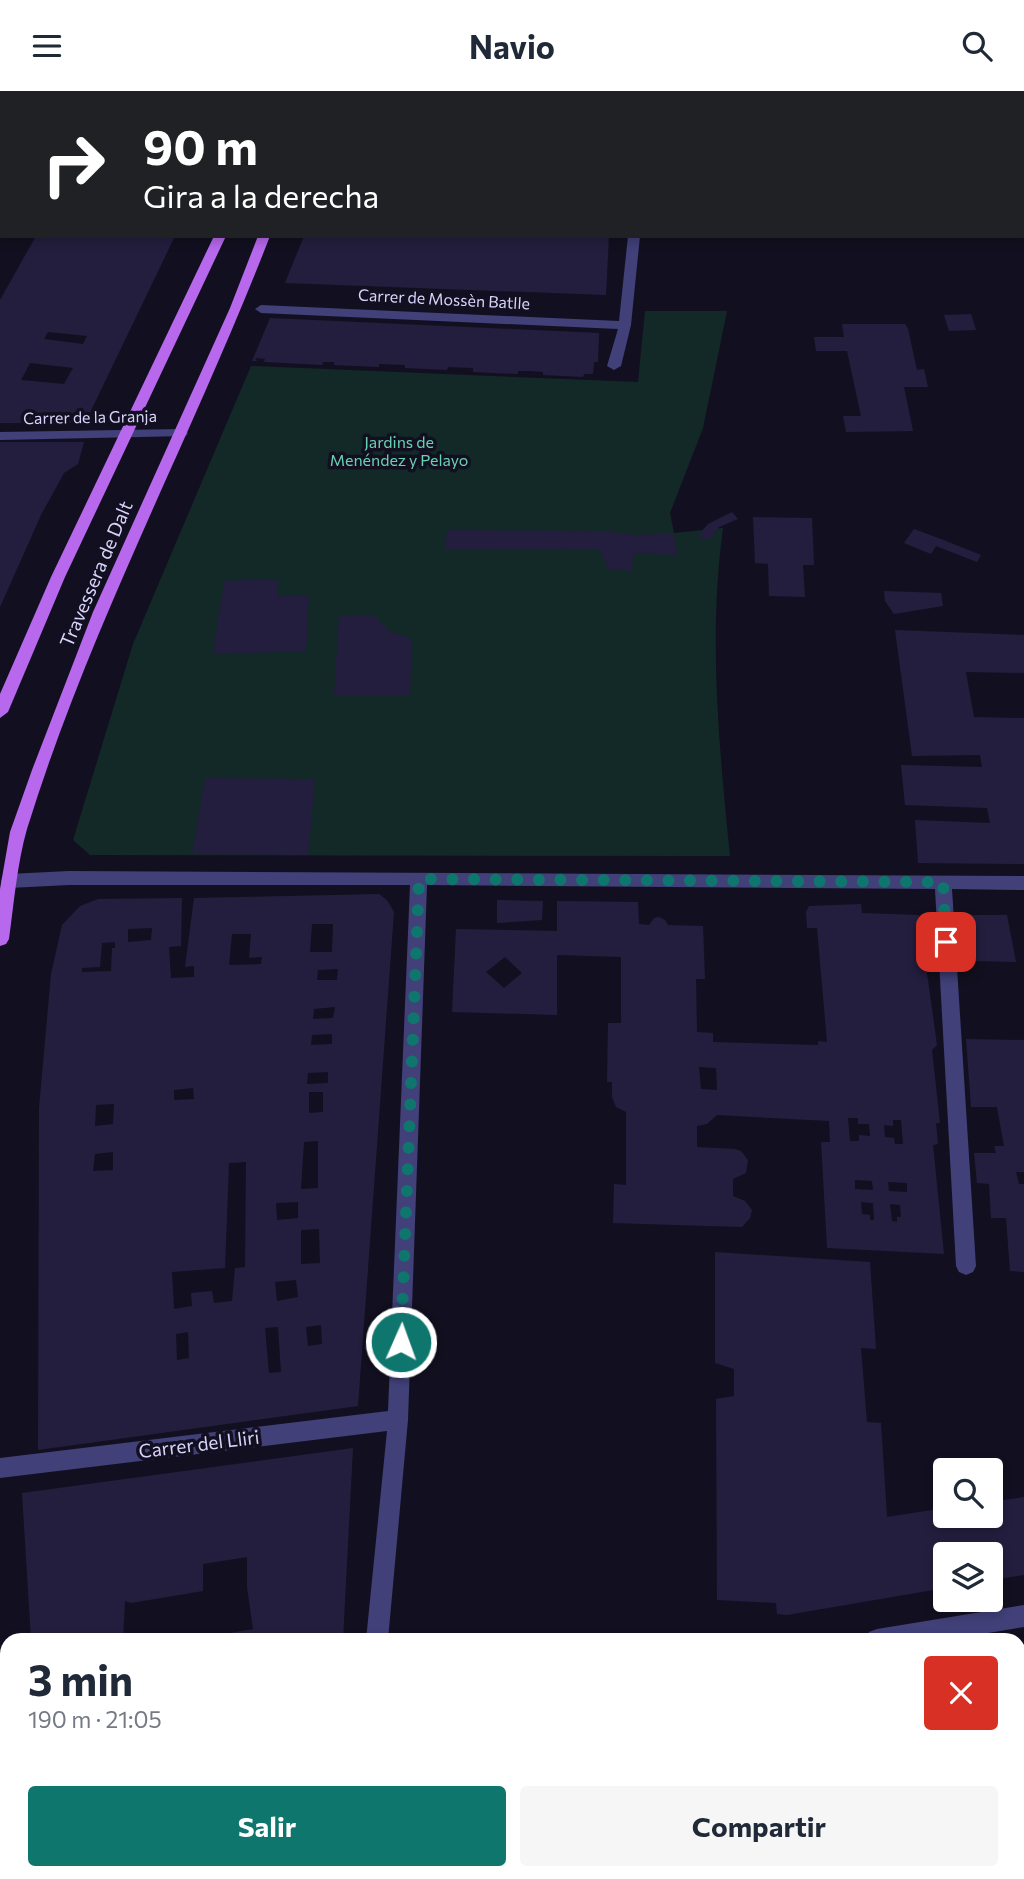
<!DOCTYPE html>
<html lang="es">
<head>
<meta charset="utf-8">
<style>
  :root { --surface:#fff; --page:#f6f6f7; --text:#1f2937; --muted:#747a83; --accent:#0f766e }
  body { margin:0; font-family:Commissioner,sans-serif; background:var(--page); color:var(--text); height:100vh; display:flex; flex-direction:column; font-size:26px; white-space:nowrap }
  * { box-sizing:border-box; margin:0 }
  p { font-size:23px; color:var(--muted) }
  .icon { flex:none; width:38px; height:38px; fill:none; stroke:currentColor; stroke-width:2; stroke-linecap:round; stroke-linejoin:round }
  .map { position:relative; flex:1; overflow:hidden }
  .side { position:absolute; left:0px; top:1542px; width:1026px; height:247px; display:flex; flex-direction:column; background:var(--surface); border-radius:21px 21px 0 0; box-shadow:0 4px 10px #0003 }
  .side>* { flex:none }
  .banner { position:absolute; left:0px; top:0px; width:1026px; height:147px; box-shadow:0 4px 10px #0003; background:#202124; color:#fff; overflow:hidden }
  .tools { position:absolute; left:933px; top:1367px; display:grid; gap:14px }
  .tools a { display:grid; place-items:center; width:70px; height:70px; border-radius:7px; background:var(--surface); box-shadow:0 4px 10px #0003; font-size:35px }
  .pin { position:absolute; display:grid; place-items:center; width:60px; height:60px; color:#fff; margin:-30px; border-radius:14px; box-shadow:0 4px 10px #0006 }
  .me { position:absolute; width:77px; margin:-38px; rotate:2deg; stroke-linejoin:round; filter:drop-shadow(0 0 5px #0008) }
  .turn { display:flex; align-items:center; gap:24px; height:147px; padding:0 28px; font-size:32px }
  .turn .icon { width:91px; height:91px; stroke-width:2.5 }
  .turn b { display:block; font-size:49px; line-height:60px }
  .round { display:grid; place-items:center; flex:none; width:74px; height:74px; border-radius:7px; background:var(--page) }
  .overview { display:flex; align-items:center; justify-content:space-between; height:119px; padding:0 28px }
  h1 { font-size:42px; font-weight:700; line-height:52px }
  .primary-button { display:flex; gap:14px; margin-top:auto; padding:14px 28px }
  .primary-button a { flex:1; height:80px; border-radius:7px; background:var(--accent); color:#fff; font-size:28px; font-weight:700; line-height:80px; text-align:center }
  .primary-button a+a { background:var(--page); color:var(--text) }
  header { display:flex; justify-content:space-between; align-items:center; height:91px; padding:0 28px; background:var(--surface); font-size:32px; font-weight:700 }
  .map>svg:first-child { display:block }
</style>
</head>
<body>
<header><svg class="icon" aria-label="menu" viewBox="0 0 24 24"><path d="M4 6h16M4 12h16M4 18h16"/></svg>Navio<svg class="icon" aria-label="search" viewBox="0 0 24 24"><circle cx="10" cy="10" r="6"/><path d="M15 15l6 6"/></svg></header>
<div class="map">
<svg width="1024" height="1788" viewBox="0 0 1024 1788">
  <rect width="100%" height="100%" fill="#121020"/>
  <path fill="#132927" d="M645 220H727L703 337 670 422 674 442 723 437C708 547 719 655 730 765L90 764 73 749 133 553 251 275 638 291Z"/>
  <g fill="#231e3e" fill-rule="evenodd">
    <path d="M36 145H175L85 332H0V209ZM48 241 87 245 83 253 44 248ZM30 272 56 275 73 277 64 293 21 289Z"/>
    <path d="M304 145H609L606 204 285 192Z"/>
    <path d="M971 223 976 239 949 240 944 224Z"/>
    <path d="M270 227 599 242 598 271H594L593 283H584L583 286 543 284V281L531 280H518V283L473 281V277L448 276 447 279 405 277V274L379 273V276L334 274V271H323L322 274 264 271 265 268 255 267 257 270H252Z"/>
    <path d="M842 233H905L908 238 917 279 924 278 928 296H904L913 340 846 341 843 325H861L847 260H816L814 246H844Z"/>
    <path d="M0 351H84L78 373 64 382 41 424 0 516Z"/>
    <path d="M732 421 738 428 719 436 709 449 700 448 701 441 708 433Z"/>
    <path d="M753 426 812 427 814 474H803L805 506 769 505 768 473 755 472Z"/>
    <path d="M914 438 941 448 981 464 977 471 936 455 931 463 904 452Z"/>
    <path d="M447 439 606 440 634 444 673 442 678 464 633 462 632 480 608 478 599 458 445 459Z"/>
    <path d="M278 488 277 505 309 504 306 560 213 563 224 490Z"/>
    <path d="M884 500 941 502 943 515 894 523 885 510Z"/>
    <path d="M339 524 375 525 389 540 412 548 410 604H334Z"/>
    <path d="M895 539 1024 544V582L966 581 974 626 1024 627V773L918 772 915 729 990 732 987 717 905 714 901 674 982 676 980 664 912 665Z"/>
    <path d="M205 687 315 688 308 764 192 763Z"/>
    <path d="M379 803 387 809 394 821 358 1315 38 1359 39 1017 51 883 62 834 80 815 98 808 182 807 181 855 169 856 171 887 194 886V875L185 876 194 807ZM312 833H333L332 861H310ZM152 837 151 849 128 851V838ZM232 843H251L249 867 262 866 261 873 229 874ZM115 851V857H112L111 880 82 881V877L100 876 102 852ZM338 878 337 889H317L318 879ZM335 916 333 927 313 928 314 918ZM332 943V953L311 954 312 944ZM328 981V992L307 993 308 982ZM193 997 194 1008 174 1009V999ZM309 1001H323V1021L309 1022ZM114 1013 113 1033 95 1035 96 1014ZM318 1050V1097L301 1098 304 1051ZM113 1061V1079L93 1080 95 1063ZM246 1071 245 1176 235 1177 232 1210 214 1212 212 1200 191 1202 192 1215 174 1218 172 1181 225 1177 229 1072ZM298 1111V1127L277 1129 276 1112ZM319 1138 320 1172 301 1173V1139ZM296 1189 298 1206 277 1210 275 1191ZM321 1234 322 1253 308 1255 306 1236ZM278 1236 281 1281 269 1282 265 1237ZM188 1241 189 1267 177 1269 176 1243Z"/>
    <path d="M497 809 543 810 542 829 497 832Z"/>
    <path d="M557 810 638 811 639 833 649 834 654 827 659 826 665 829 668 834 703 835 705 888H696L697 941 713 942V951L818 954V950L827 951 817 837H807L806 821 809 815 861 813 862 822 919 824 937 954 932 959 940 1032H936L938 1053 933 1054 944 1163 827 1157 821 1051H830L829 1030 717 1024 707 1033 697 1035V1056L735 1058 741 1060 748 1069 746 1082 733 1088V1105L745 1110 752 1119 750 1127 742 1136 613 1132 614 1093 626 1094V1021L616 1016 612 1006V991H607L608 932H621V866L557 864V924L452 921 456 838 557 840ZM505 866 522 882 504 897 486 881ZM699 976 716 977 717 999 701 998ZM848 1027H858V1033H869L870 1045 859 1044V1050H850ZM893 1029H901L903 1053H895L894 1047 885 1046 884 1034 893 1035ZM855 1089 872 1090 873 1099 855 1098ZM888 1091 907 1092V1101L889 1100ZM861 1111 873 1112 874 1129H870V1124L862 1123ZM890 1113 900 1114 901 1126H897V1131L892 1130Z"/>
    <path d="M967 824H1007L1016 871 973 870Z"/>
    <path d="M966 948 1024 949V1081H1016L1019 1093H1024V1181L1010 1180 1006 1127H991L989 1093 977 1092 974 1062H996L994 1055H1004L997 1016H971Z"/>
    <path d="M715 1161 870 1171 876 1258 861 1257 867 1331 881 1332 887 1426 945 1417V1424H990V1411L1024 1406V1484L990 1489V1463H945V1497L787 1524 777 1523 776 1512 717 1509 716 1308 734 1305V1278L715 1272Z"/>
    <path d="M353 1357 343 1549H189L253 1538 247 1496V1466L203 1473V1500L131 1512 125 1510 123 1549H31L22 1402Z"/>
    <path d="M1024 1602V1669L1018 1664V1603Z"/>
    <path d="M1018 1702H1024V1788H892L890 1782H1018Z"/>
    <rect x="22" y="1782" width="303" height="6"/>
    <path d="M484 1782H603L604 1788H485Z"/>
    <path d="M763 1782H850V1788H764Z"/>
  </g>
  <g fill="none" stroke-linecap="round" stroke-linejoin="round">
    <g fill="#414079" fill-rule="evenodd">
      <path d="M30 0H42L30 2Z"/>
      <path d="M626 0H638V2H627Z"/>
      <path d="M1015 0H1024V5V2Z"/>
      <path d="M0 16H2L0 24Z"/>
      <path d="M628 145H640L631 234 621 275 614 279 607 275 618 238 261 222 255 218 261 214 619 230Z"/>
      <path d="M181 338 188 342 186 345 0 349V341Z"/>
      <path d="M69 780 1024 785V799L952 798 976 1175 973 1181 966 1184 959 1181 956 1175 935 798 427 794 408 1329 388 1549H366L387 1340 0 1387V1367L388 1320 410 794H69L9 797 3 795 1 790 3 785 9 783Z"/>
      <path d="M1024 1514V1536L946 1549H866L869 1541 877 1538Z"/>
      <path d="M7 1670V1694L0 1695V1671Z"/>
      <path d="M350 1782H374L373 1788H349Z"/>
    </g>
    <g fill="#b768ed" fill-rule="evenodd">
      <path d="M282 0H294L282 2Z"/>
      <path d="M320 0H332L320 2Z"/>
      <path d="M214 145H226L65 486 8 621 0 627V603L51 486Z"/>
      <path d="M258 145H270C193 344 90 534 27 738 17 773 14 812 9 848L6 853 0 855V798L10 741 32 679 93 521 230 217Z"/>
    </g>
  </g>
  <g fill="none" stroke-linecap="round" stroke-linejoin="round">
    <path stroke="#0f766e" stroke-width="12" stroke-dasharray="0 21.6" d="M401 1251 419 788 943 791 946 851"/>
  </g>
  <g text-anchor="middle" stroke-width="7" stroke-linejoin="round" paint-order="stroke">
    <g font-size="16" fill="#d7d3fa" stroke="#121020">
      <text transform="translate(444 208) rotate(3)" y="6">Carrer de Mossèn Batlle</text>
      <text transform="translate(90 326) rotate(-1)" y="6">Carrer de la Granja</text>
    </g>
    <g font-size="16" fill="#69d1b3" stroke="#121020">
      <text x="399" y="357">Jardins de<tspan x="399" dy="18">Menéndez y Pelayo</tspan></text>
    </g>
    <g font-size="19" fill="#d7d3fa" stroke="#121020">
      <text transform="translate(96 483) rotate(-67)" y="7">Travessera de Dalt</text>
      <text transform="translate(199 1353) rotate(-7)" y="7">Carrer del Lliri</text>
    </g>
  </g>
</svg>
<div class="tools">
<a><svg class="icon" aria-label="search" viewBox="0 0 24 24"><circle cx="10" cy="10" r="6"/><path d="M15 15l6 6"/></svg></a>
<a><svg class="icon" aria-label="layers" viewBox="0 0 24 24"><path d="M12 4l9 5-9 5-9-5zM3 14l9 5 9-5"/></svg></a>
</div>
<div class="pin" style="left:946px;top:851px;background:#d93025"><svg class="icon" aria-label="arrive" viewBox="0 0 24 24"><path d="M6 21V4h12l-3 4 3 4H6"/></svg></div>
<svg class="me" style="left:401px;top:1251px" viewBox="-20 -20 40 40"><circle r="17" fill="#0f766e" stroke="#fff" stroke-width="3"/><path d="M0-11L8 9 0 5-8 9z" fill="#fff"/></svg>
<div class="banner">
<div class="turn"><svg class="icon" aria-label="right" viewBox="0 0 24 24"><path d="M7 20v-9h11M14 6l5 5-5 5"/></svg><div><b>90 m</b>Gira a la derecha</div></div>
</div>
<section class="side">
<div class="overview"><div><h1>3 min</h1><p>190 m · 21:05</p></div><a class="round" style="background:#d93025;color:#fff"><svg class="icon" aria-label="close" viewBox="0 0 24 24"><path d="M6 6l12 12M18 6L6 18"/></svg></a></div>
<div class="primary-button"><a>Salir</a><a>Compartir</a></div>
</section>
</div>
</body>
</html>
